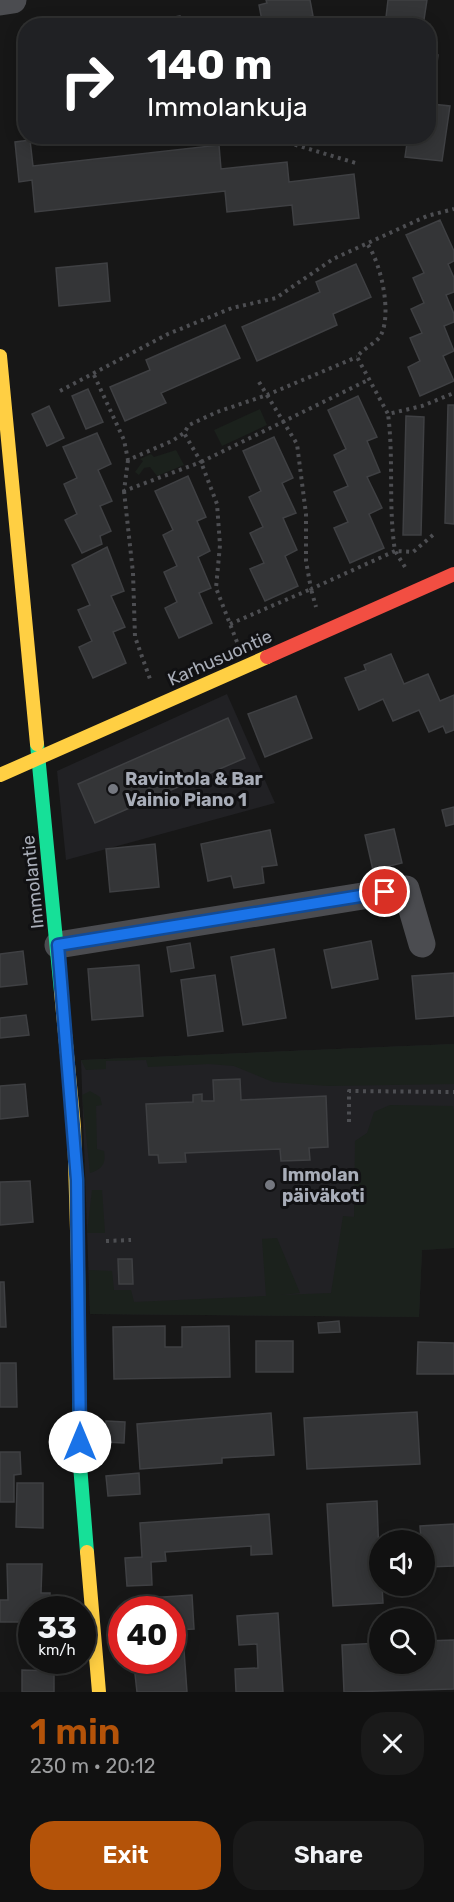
<!DOCTYPE html>
<html lang="en">
<head>
<meta charset="utf-8">
<style>
  :root { --surface:#111; --page:#1a1a1a; --text:#f1f3f6; --muted:#9c9d9f; --line:#303131; --accent:#b45309 }
  body { margin:0; font-family:Rubik,sans-serif; background:var(--page); color:var(--text); height:100vh; display:flex; flex-direction:column; font-size:22px; white-space:nowrap }
  * { box-sizing:border-box; margin:0 }
  p { font-size:20px; color:var(--muted) }
  .icon { flex:none; width:33px; height:33px; fill:none; stroke:currentColor; stroke-width:2; stroke-linecap:round; stroke-linejoin:round }
  .map { position:relative; height:1692px; overflow:hidden }
  .panel { display:flex; flex-direction:column; background:var(--surface); flex:1 }
  .panel>* { flex:none }
  .guide { position:absolute; left:18px; top:18px; width:418px; height:126px; border-radius:24px; box-shadow:0 3px 15px #0003,0 0 0 2px var(--line); background:#202124; color:#fff; overflow:hidden }
  .buttons { position:absolute; left:369px; top:1530px; display:grid; gap:12px }
  .buttons a { display:grid; place-items:center; width:66px; height:66px; border-radius:50%; background:var(--surface); box-shadow:0 3px 15px #0003,0 0 0 2px var(--line); font-size:30px }
  .speed { position:absolute; left:18px; top:1596px; display:flex; gap:12px; font-size:30px; font-weight:700; text-align:center }
  .speed>* { display:grid; place-content:center; width:78px; height:78px; border-radius:50%; background:var(--surface); box-shadow:0 3px 15px #0003,0 0 0 2px var(--line); line-height:1 }
  .speed small { font-size:15px; font-weight:400 }
  .speed .limit { border:9px solid #d22; background:#fff; color:#111 }
  .pin { position:absolute; display:grid; place-items:center; width:51px; height:51px; color:#fff; margin:-26px; border:3px solid #fff; border-radius:50%; box-shadow:0 2px 6px #0007 }
  .me { position:absolute; width:66px; margin:-33px; rotate:0deg; stroke-linejoin:round; filter:drop-shadow(0 0 4px #0008) }
  .turn { display:flex; align-items:center; gap:21px; height:126px; padding:0 30px; font-size:27px }
  .turn .icon { width:78px; height:78px; stroke-width:2.5 }
  .turn b { display:block; font-size:42px; line-height:51px }
  .round { display:grid; place-items:center; flex:none; width:63px; height:63px; border-radius:24px; background:var(--page) }
  .overview { display:flex; align-items:center; justify-content:space-between; height:102px; padding:0 30px }
  h1 { font-size:36px; font-weight:600; line-height:45px; color:var(--accent) }
  .action { display:flex; gap:12px; margin-top:auto; padding:12px 30px }
  .action a { flex:1; height:69px; border-radius:24px; background:var(--accent); color:#fff; font-size:24px; font-weight:600; line-height:69px; text-align:center }
  .action a+a { background:var(--page); color:var(--text) }
  .map>svg:first-child { display:block }
</style>
</head>
<body>
<div class="map">
<svg width="454" height="1692" viewBox="0 0 454 1692">
  <rect width="100%" height="100%" fill="#171717"/>
  <g fill="#212124">
    <path d="M227 694 275 803 66 860 57 771Z"/>
    <path d="M454 1044V1248L422 1250 419 1317 90 1314 81 1060Z"/>
  </g>
  <g fill="#1b211c">
    <path d="M260 409 267 425 222 446 214 430Z"/>
    <path d="M176 450 184 465 157 476 150 467 144 468 139 475 135 472 143 461 140 459 151 454 154 457Z"/>
    <path d="M454 1044V1084L328 1086 273 1082 234 1066 209 1064 148 1067 146 1060 106 1061V1069L86 1070 81 1060Z"/>
    <path d="M90 1091 100 1097 102 1105 96 1106 97 1149 104 1151C106 1163 103 1169 90 1173L82 1095Z"/>
    <path d="M390 1105 453 1106 454 1111V1248L422 1250 419 1317 90 1314 89 1270 112 1271 114 1290H131L134 1302 266 1296 262 1239 277 1238 300 1293 281 1295 331 1293 343 1216 354 1217 355 1141 367 1133 374 1112Z"/>
    <path d="M92 1190H102L105 1233H87Z"/>
  </g>
  <g fill="#343537" stroke="#3f4043" stroke-width="1.5">
    <path d="M266 0H310L313 16 291 20 292 26H263L259 5 267 3Z"/>
    <path d="M388 0H427L423 26H385Z"/>
    <path d="M180 16 182 26H144V23Z"/>
    <path d="M429 54 438 55 432 104 450 106 442 161 405 157 408 136H429Z"/>
    <path d="M30 140 33 166 219 145 221 169 287 162 289 182 354 174 359 218 294 225 292 205 227 212 225 191 35 212 32 180 19 182 15 142Z"/>
    <path d="M440 220 454 251V261L448 264 454 278V292L446 295 454 314V322L444 326 454 351 443 356 454 381 420 396 408 367 420 361 410 338 422 333 411 309 424 303 413 278 424 273 406 235Z"/>
    <path d="M107 263 110 301 59 306 56 268Z"/>
    <path d="M356 264 371 297 333 314 337 325 257 361 242 327 320 292 316 282Z"/>
    <path d="M225 325 240 358 161 393 166 403 125 421 110 387 150 370 146 360Z"/>
    <path d="M88 389 103 422 86 429 72 396Z"/>
    <path d="M358 396 377 437 367 441 380 472 367 477 382 508 369 514 384 548 350 563 334 528 348 522 334 492 348 486 334 455 346 449 328 410Z"/>
    <path d="M448 405H454V524L445 523Z"/>
    <path d="M49 406 64 438 47 446 32 414Z"/>
    <path d="M406 416 424 417 421 535H403Z"/>
    <path d="M97 433 111 464 98 470 112 501 100 506 111 531 100 536 102 544 82 553 65 520 77 514 64 484 77 478 63 447Z"/>
    <path d="M274 437 293 478 282 483 296 513 283 518 297 550 285 556 298 586 265 601 250 569 264 563 250 533 263 527 249 497 261 491 243 451Z"/>
    <path d="M188 476 206 517 197 521 210 551 198 557 211 588 199 593 212 623 179 638 165 608 177 602 164 572 177 566 163 535 173 530 155 491Z"/>
    <path d="M107 547 124 591 111 596 125 627 113 632 126 663 93 678 79 647 92 641 78 610 90 605 72 565Z"/>
    <path d="M391 654 404 684 428 674 440 701 454 695V730L446 733 443 726 429 732 419 710 393 721 383 699 359 710 345 678 366 670 364 665Z"/>
    <path d="M296 696 312 738 265 757 248 714Z"/>
    <path d="M228 718 245 758 95 823 78 784Z"/>
    <path d="M454 807V824L446 826 442 810Z"/>
    <path d="M394 829 402 863 373 870 365 835Z"/>
    <path d="M270 830 277 865 262 867 264 883 234 888 231 876 208 881 201 844Z"/>
    <path d="M155 844 159 887 110 892 106 849Z"/>
    <path d="M371 941 378 979 332 988 324 950Z"/>
    <path d="M190 943 194 968 171 972 167 947Z"/>
    <path d="M274 949 286 1018 243 1025 231 957Z"/>
    <path d="M23 951 27 984 0 987V954Z"/>
    <path d="M139 965 143 1016 92 1020 88 969Z"/>
    <path d="M454 973V1016L416 1019 412 976Z"/>
    <path d="M215 975 223 1031 188 1036 181 980Z"/>
    <path d="M26 1015 29 1035 0 1038V1018Z"/>
    <path d="M240 1079 241 1100 326 1096 328 1147 309 1148 310 1160 281 1161 280 1149 185 1153 186 1162 159 1163 158 1155H149L146 1104 193 1102V1095L202 1094V1101H214L213 1080Z"/>
    <path d="M25 1084 28 1116 0 1119V1086Z"/>
    <path d="M30 1181 33 1222 0 1225V1182Z"/>
    <path d="M118 1259H132L133 1284H119Z"/>
    <path d="M0 1282H4L6 1327H0Z"/>
    <path d="M339 1321 340 1332 319 1333 318 1323Z"/>
    <path d="M165 1326V1347H182V1327L229 1326 230 1377 114 1379 113 1327Z"/>
    <rect x="256" y="1341" width="37" height="31"/>
    <path d="M418 1342 454 1343V1374H417Z"/>
    <path d="M0 1363H16L17 1407H0Z"/>
    <path d="M417 1412 420 1464 307 1469 304 1418Z"/>
    <path d="M271 1413 274 1455 222 1458V1463L140 1469 137 1424Z"/>
    <path d="M106 1421 125 1422 124 1443 105 1442Z"/>
    <path d="M0 1452H20L21 1474 14 1475V1502H0Z"/>
    <path d="M139 1473 140 1494 108 1496 106 1476Z"/>
    <path d="M17 1483H43V1528L16 1527Z"/>
    <path d="M377 1501 380 1586H382L383 1603 333 1606 327 1504Z"/>
    <path d="M269 1514 272 1554 251 1555V1546L165 1552 166 1561 151 1562 152 1585 127 1586 125 1558 142 1557 140 1523Z"/>
    <path d="M454 1524V1566L429 1567V1554H424V1540H421L420 1526Z"/>
    <path d="M7 1564H42L41 1593H50V1610H32V1622H0V1600H8Z"/>
    <path d="M192 1595 194 1629 172 1630V1610H150L149 1598Z"/>
    <path d="M278 1613 283 1692H236L235 1669 258 1668 257 1644 239 1645 237 1616Z"/>
    <path d="M172 1636H183L187 1692H137L135 1674 156 1672 155 1660H172Z"/>
    <path d="M454 1640V1689L344 1692 342 1645 380 1643V1664H424V1641Z"/>
    <path d="M22 1670 54 1671V1692H22Z"/>
  </g>
  <g fill="none" stroke-linecap="round" stroke-linejoin="round">
    <g stroke="#4d4e52" stroke-width="4" stroke-dasharray="3 4.5" stroke-linecap="butt">
      <path d="M266 136 359 164"/>
      <path d="M368 245C381 264 392 313 381 335 376 344 363 348 357 357L388 414 422 406 454 393"/>
      <path d="M94 375 124 440 128 460 172 441 184 433 189 425 217 412 267 395 297 444 306 514V561L311 589 395 551C388 506 394 460 388 414"/>
      <path d="M259 382 267 395 357 357"/>
      <path d="M60 391 168 334 232 308 276 298 333 259 427 216 454 209"/>
      <path d="M128 460 124 491 201 462 184 433"/>
      <path d="M124 491 133 573 135 637 150 679"/>
      <path d="M405 567 395 551 413 552 433 535"/>
      <path d="M230 624 311 589 316 607"/>
      <path d="M237 642 216 588 220 545 217 504 201 462 368 380"/>
      <path d="M349 1122V1091L454 1092"/>
      <path d="M106 1241 131 1240"/>
    </g>
    <g stroke="#4b4c50" stroke-width="27">
      <path d="M0 2 13 0"/>
      <path d="M58 945 406 889 422 944"/>
    </g>
    <g stroke="#16e098" stroke-width="14">
      <path d="M37 744 61 992"/>
      <path d="M78 1265 80 1465 87 1552"/>
    </g>
    <g stroke="#ffcf43" stroke-width="14">
      <path d="M0 356 37 744"/>
      <path d="M0 775 267 657"/>
      <path d="M61 992 74 1127 78 1265"/>
      <path d="M87 1552 99 1692"/>
    </g>
    <path stroke="#f24e42" stroke-width="14" d="M267 657 454 574"/>
  </g>
  <g fill="none" stroke-linecap="round" stroke-linejoin="round">
    <defs>
      <path id="route" d="M80 1442 77 1180 58 945 385 892"/>
    </defs>
    <use href="#route" stroke="#114b97" stroke-width="15"/>
    <use href="#route" stroke="#1a73e8" stroke-width="10"/>
  </g>
  <g fill="#757880" stroke="#111113" stroke-width="2">
    <circle cx="113" cy="789" r="6"/>
    <circle cx="270" cy="1185" r="6"/>
  </g>
  <g text-anchor="middle" stroke-width="6" stroke-linejoin="round" paint-order="stroke">
    <g font-size="18" fill="#a8adb8" stroke="#111113">
      <text transform="translate(220 658) rotate(-24)" y="6">Karhusuontie</text>
      <text transform="translate(33 882) rotate(-96)" y="6">Immolantie</text>
    </g>
    <g font-size="18" font-weight="bold" fill="#a8adb8" stroke="#111113" text-anchor="start">
      <text x="125" y="785">Ravintola &amp; Bar<tspan x="125" dy="21">Vainio Piano 1</tspan></text>
      <text x="282" y="1181">Immolan<tspan x="282" dy="21">päiväkoti</tspan></text>
    </g>
  </g>
</svg>
<div class="buttons">
<a><svg class="icon" aria-label="sound" viewBox="0 0 24 24"><path d="M4 9h4l5-4v14l-5-4H4zM17 9q2 3 0 6"/></svg></a>
<a><svg class="icon" aria-label="search" viewBox="0 0 24 24"><circle cx="10" cy="10" r="6"/><path d="M15 15l6 6"/></svg></a>
</div>
<div class="speed"><div>33<small>km/h</small></div><div class="limit">40</div></div>
<div class="pin" style="left:385px;top:892px;background:#d93025"><svg class="icon" aria-label="arrive" viewBox="0 0 24 24"><path d="M6 21V4h12l-3 4 3 4H6"/></svg></div>
<svg class="me" style="left:80px;top:1442px" viewBox="-20 -20 40 40"><circle r="19" fill="#fff"/><path d="M0-13L10 11 0 6-10 11z" fill="#1a73e8"/></svg>
<div class="guide">
<div class="turn"><svg class="icon" aria-label="right" viewBox="0 0 24 24"><path d="M7 20v-9h11M14 6l5 5-5 5"/></svg><div><b>140 m</b>Immolankuja</div></div>
</div>
</div>
<section class="panel">
<div class="overview"><div><h1>1 min</h1><p>230 m · 20:12</p></div><a class="round"><svg class="icon" aria-label="close" viewBox="0 0 24 24"><path d="M6 6l12 12M18 6L6 18"/></svg></a></div>
<div class="action"><a>Exit</a><a>Share</a></div>
</section>
</body>
</html>
